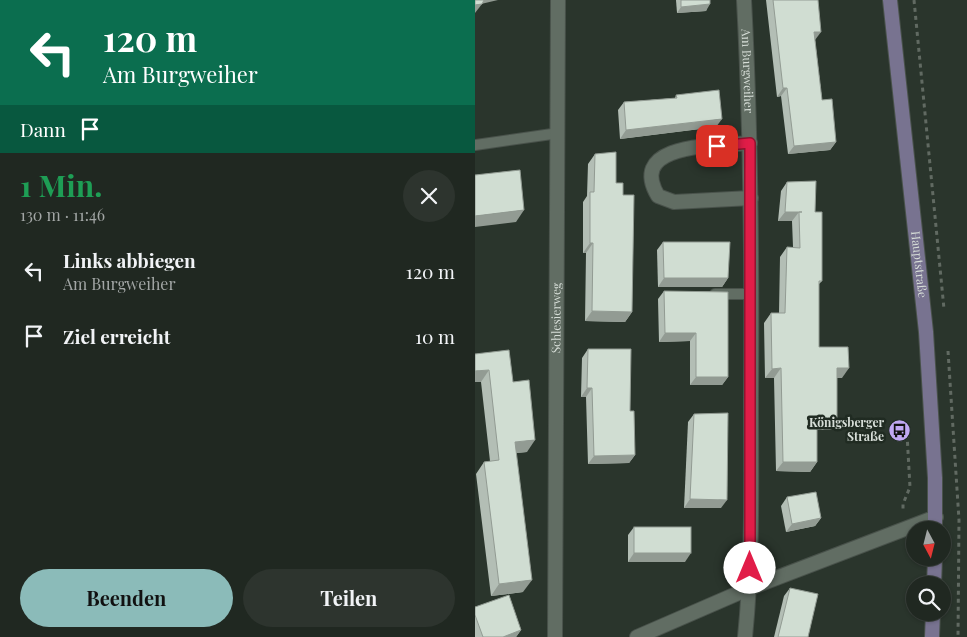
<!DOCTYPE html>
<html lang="de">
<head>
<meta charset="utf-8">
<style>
  :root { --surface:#202821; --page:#2d342e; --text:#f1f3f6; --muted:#a2a6a5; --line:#3d443f; --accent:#8bbbb9 }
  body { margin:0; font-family:"Playfair Display",serif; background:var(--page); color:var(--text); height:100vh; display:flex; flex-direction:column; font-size:19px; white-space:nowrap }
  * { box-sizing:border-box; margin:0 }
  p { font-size:16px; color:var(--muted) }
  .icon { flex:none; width:28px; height:28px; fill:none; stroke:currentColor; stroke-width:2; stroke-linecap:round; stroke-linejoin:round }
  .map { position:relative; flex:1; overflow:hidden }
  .details { display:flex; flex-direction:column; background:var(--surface); width:475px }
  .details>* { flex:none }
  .top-card { background:#0b6e4f; color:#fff; overflow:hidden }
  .needle { width:32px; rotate:173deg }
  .tools { position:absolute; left:431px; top:521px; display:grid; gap:10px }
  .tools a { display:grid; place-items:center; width:45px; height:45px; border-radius:50%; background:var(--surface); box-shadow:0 1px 4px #0004,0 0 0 1px var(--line); font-size:25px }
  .pin { position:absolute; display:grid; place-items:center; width:42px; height:42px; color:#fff; margin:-21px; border-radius:10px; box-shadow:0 2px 8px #0006 }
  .me { position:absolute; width:55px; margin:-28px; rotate:0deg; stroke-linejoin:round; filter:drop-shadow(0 0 4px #0008) }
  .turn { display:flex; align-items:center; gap:18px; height:105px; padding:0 20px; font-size:22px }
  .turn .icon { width:65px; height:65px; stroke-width:2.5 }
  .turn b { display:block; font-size:35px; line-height:42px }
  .then { display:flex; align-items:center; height:48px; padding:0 20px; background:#0003; gap:10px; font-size:19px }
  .round { display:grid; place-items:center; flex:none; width:52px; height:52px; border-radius:26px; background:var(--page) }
  .overview { display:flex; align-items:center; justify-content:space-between; height:85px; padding:0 20px }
  h1 { font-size:30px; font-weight:700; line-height:38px; color:#1e9e55 }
  .button { display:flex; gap:10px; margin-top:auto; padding:10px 20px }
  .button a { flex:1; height:58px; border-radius:30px; background:var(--accent); color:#111; font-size:20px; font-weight:700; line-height:58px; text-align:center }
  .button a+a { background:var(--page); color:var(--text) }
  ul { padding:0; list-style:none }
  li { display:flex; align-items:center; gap:15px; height:65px; padding:0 20px }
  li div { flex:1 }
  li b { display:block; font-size:19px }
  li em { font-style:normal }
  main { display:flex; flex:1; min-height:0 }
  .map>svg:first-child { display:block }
</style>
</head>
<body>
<main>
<section class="details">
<div class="top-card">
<div class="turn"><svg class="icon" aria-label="left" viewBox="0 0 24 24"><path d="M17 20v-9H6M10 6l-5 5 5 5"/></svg><div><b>120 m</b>Am Burgweiher</div></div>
<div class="then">Dann<svg class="icon" aria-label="arrive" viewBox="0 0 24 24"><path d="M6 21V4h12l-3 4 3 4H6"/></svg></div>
</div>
<div class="overview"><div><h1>1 Min.</h1><p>130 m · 11:46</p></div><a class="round"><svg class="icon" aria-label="close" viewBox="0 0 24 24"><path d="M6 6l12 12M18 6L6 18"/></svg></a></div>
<ul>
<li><svg class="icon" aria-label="left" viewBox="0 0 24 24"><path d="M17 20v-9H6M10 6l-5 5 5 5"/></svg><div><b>Links abbiegen</b><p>Am Burgweiher</p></div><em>120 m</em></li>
<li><svg class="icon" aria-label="arrive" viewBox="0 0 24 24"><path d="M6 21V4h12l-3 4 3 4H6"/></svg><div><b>Ziel erreicht</b></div><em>10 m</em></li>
</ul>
<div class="button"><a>Beenden</a><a>Teilen</a></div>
</section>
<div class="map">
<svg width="492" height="637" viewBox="0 0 492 637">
  <rect width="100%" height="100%" fill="#2a352c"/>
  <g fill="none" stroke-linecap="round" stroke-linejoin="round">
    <defs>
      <g id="service">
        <path d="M0 145 84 133"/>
        <path d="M240 294H277"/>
      </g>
      <g id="minor">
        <path id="s1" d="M269 0C276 133 277 265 276 398 276 478 278 558 270 637"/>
        <path d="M275 143C243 146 151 142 183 196L199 202 276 198"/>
        <path id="s2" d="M80 637 83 0"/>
        <path d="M162 637 275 588 461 517"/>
      </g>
      <g id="secondary">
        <path id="s3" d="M415 0 451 332 460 478V530"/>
        <path d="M459 585 460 558"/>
        <path d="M457 637 458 612"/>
      </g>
    </defs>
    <use href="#service" stroke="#49524b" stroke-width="12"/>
    <use href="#minor" stroke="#49524b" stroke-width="16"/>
    <use href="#secondary" stroke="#49524b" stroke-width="16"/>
    <g stroke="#616a62" stroke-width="3" stroke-dasharray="4 4" stroke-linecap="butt">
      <path d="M439 0 469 309"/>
      <path d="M473 351 484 520 483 637"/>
      <path d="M425 430 432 434 435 487 428 504V510"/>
    </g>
    <use href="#service" stroke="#616d63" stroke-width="10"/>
    <use href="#minor" stroke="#616d63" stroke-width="14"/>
    <use href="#secondary" stroke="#787390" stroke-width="14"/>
  </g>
  <g fill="#b3beb5">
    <path d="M201 0H235L231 11 202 13Z"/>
    <path d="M291 0H343L340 40 347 100 361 142 355 150 313 154 306 96 302 97Z"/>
    <path d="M201 95 241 127 145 139 143 110 149 102 200 98Z"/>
    <path d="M120 154 141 183 148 195 157 312 150 322 110 321 111 253H108V202L112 196 113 164Z"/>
    <path d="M312 182 340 212 347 281 344 284V347L367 378H362V420L356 430H342V462L335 472 301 471 299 378H290L289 323 296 313H304L305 257 312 247H318L317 221H303L306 191Z"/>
    <path d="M188 242 253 278 247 287H183L182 250Z"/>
    <path d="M189 291 253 292V377L247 385H215V341L184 342 183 299Z"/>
    <path d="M113 349 155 411 160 455 154 463 113 464 111 397H106L107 358Z"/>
    <path d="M0 354 38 382 52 452 41 453 48 592 16 596 1 474 9 462 15 461 6 382Z"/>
    <path d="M219 414 246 508H209L213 422Z"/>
    <path d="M312 497 346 518 340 526 311 532 306 506Z"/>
    <path d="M159 527 210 562H153V535Z"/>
    <path d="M315 588 333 637H299L309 596Z"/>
    <path d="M0 607 46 630 41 637H0Z"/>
  </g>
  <g fill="#929b93">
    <path d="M8 0H23L6 4Z"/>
    <path d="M7 4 0 13V5Z"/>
    <path d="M235 4 231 11 202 13 206 7Z"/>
    <path d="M339 32H346L340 40Z"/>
    <path d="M308 88H312L306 96 302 97Z"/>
    <path d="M247 119 241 127 145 139 151 130Z"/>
    <path d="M361 142 355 150 313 154 319 146Z"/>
    <path d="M49 210 41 222 0 227V216Z"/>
    <path d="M310 212H327H324L317 221H303Z"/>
    <path d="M115 243H118L111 253H108Z"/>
    <path d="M189 278H253L247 287H183Z"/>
    <path d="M117 311 157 312 150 322 110 321Z"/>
    <path d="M190 333H221L215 341 184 342Z"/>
    <path d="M306 368 299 378H290L297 369Z"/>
    <path d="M362 368H374L367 378H355Z"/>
    <path d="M14 370 6 382H0V371Z"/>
    <path d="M221 377H253L247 385H215Z"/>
    <path d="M112 388H117L111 397H106Z"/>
    <path d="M362 420 356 430H336L342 421Z"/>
    <path d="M60 440 52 452 31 454 40 442Z"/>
    <path d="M160 455 154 463 113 464 119 456Z"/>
    <path d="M308 462H342L335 472 301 471Z"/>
    <path d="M215 499 252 500 246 508H209Z"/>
    <path d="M346 518 340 526 311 532 317 524Z"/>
    <path d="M159 553H216L210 562H153Z"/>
    <path d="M57 580 48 592 16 596 24 584Z"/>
    <path d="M46 630 41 637H28Z"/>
  </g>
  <g fill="#d0ddd2" stroke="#929b93">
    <path d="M0 0H9L7 4 0 5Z"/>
    <path d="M206 0H235V4L206 7Z"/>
    <path d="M298 0H343L346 32H339L347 100 357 99 361 142 319 146 312 88H308Z"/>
    <path d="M244 90 247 119 151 130 149 102 202 98 201 95Z"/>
    <path d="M141 152V183H148V195H159L157 312 117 311 118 243H115V192H119L120 154Z"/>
    <path d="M45 170 49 210 0 216V175Z"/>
    <path d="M341 181 340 212H347V281H344V347H373L374 368H362V420L342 421V462H308L306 368 297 369 296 313H310L312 247 325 248 324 212H327H310L312 182Z"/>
    <path d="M188 242H255L253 278H189Z"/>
    <path d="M189 291 253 292V377H221V333H190Z"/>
    <path d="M113 349H156L155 411H159L160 455 119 456 117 388H112Z"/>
    <path d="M34 350 38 382 54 380 60 440 40 442 57 580 24 584 9 462 24 460 14 370 0 371V354Z"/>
    <path d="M253 413 252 500 215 499 219 414Z"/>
    <path d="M341 492 346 518 317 524 312 497Z"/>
    <rect x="159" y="527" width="57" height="26"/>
    <path d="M315 588 343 594 333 637H303Z"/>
    <path d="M34 595 46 630 28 637H8L0 615V607Z"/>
  </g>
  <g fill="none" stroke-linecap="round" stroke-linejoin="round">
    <defs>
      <path id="route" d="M242 146 275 143V568"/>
    </defs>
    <use href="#route" stroke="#92132f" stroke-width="12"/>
    <use href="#route" stroke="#e11d48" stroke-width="9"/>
  </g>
  <defs>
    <symbol id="bus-disc" viewBox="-11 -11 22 22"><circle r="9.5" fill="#c0a8f3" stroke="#202b22"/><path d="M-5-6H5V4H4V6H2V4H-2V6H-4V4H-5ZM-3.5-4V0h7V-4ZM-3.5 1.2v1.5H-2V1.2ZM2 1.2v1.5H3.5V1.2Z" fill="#111"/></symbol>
  </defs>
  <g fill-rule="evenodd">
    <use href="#bus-disc" x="412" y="418" width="25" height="25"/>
  </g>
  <g text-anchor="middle" stroke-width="5" stroke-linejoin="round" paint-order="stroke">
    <g font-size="12" fill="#d7ded8" stroke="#202b22">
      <text dy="4" stroke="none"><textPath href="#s1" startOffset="71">Am Burgweiher</textPath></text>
      <text dy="4" stroke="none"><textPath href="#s3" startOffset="266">Hauptstraße</textPath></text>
      <text dy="4" stroke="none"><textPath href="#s2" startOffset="319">Schlesierweg</textPath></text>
    </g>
    <g font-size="12" font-weight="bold" fill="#d7ded8" stroke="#202b22" text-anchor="end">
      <text x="409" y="427">Königsberger<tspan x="409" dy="14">Straße</tspan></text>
    </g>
  </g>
</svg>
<div class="tools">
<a><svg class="needle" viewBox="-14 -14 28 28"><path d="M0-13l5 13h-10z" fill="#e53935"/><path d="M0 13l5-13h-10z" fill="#a2a6a5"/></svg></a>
<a><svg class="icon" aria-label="search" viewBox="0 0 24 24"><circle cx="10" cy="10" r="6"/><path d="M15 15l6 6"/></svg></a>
</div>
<div class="pin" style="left:242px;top:146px;background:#d93025"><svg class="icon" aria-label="arrive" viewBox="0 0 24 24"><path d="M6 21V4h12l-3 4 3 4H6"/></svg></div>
<svg class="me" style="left:275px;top:568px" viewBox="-20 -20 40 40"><circle r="19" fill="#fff"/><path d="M0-13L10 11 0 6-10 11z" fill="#e11d48"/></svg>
</div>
</main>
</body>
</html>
